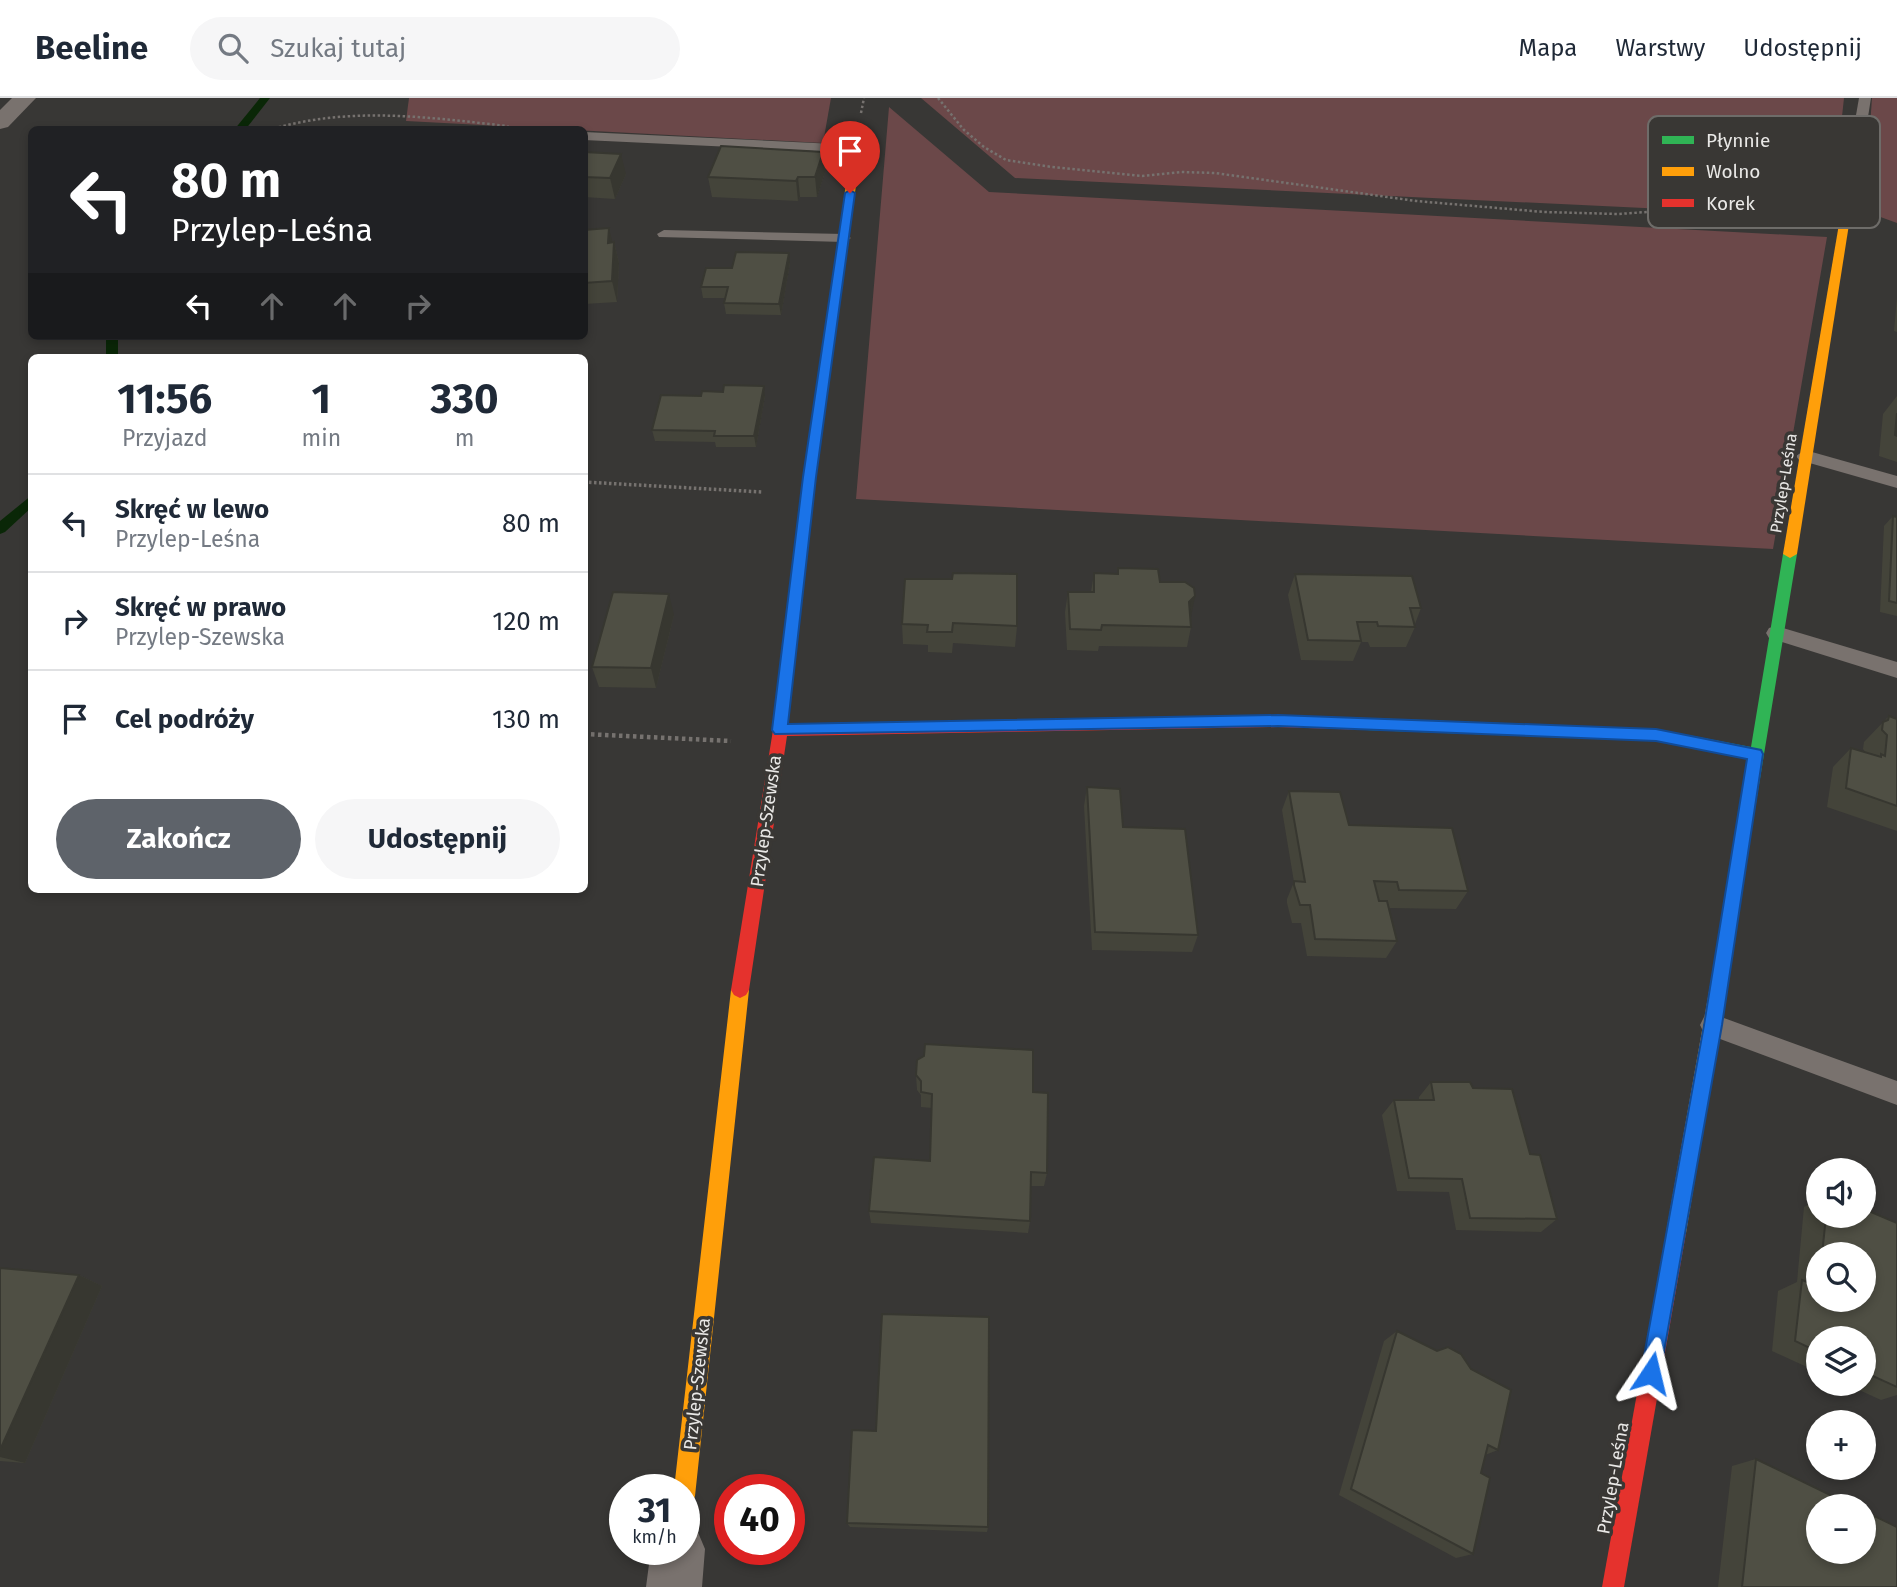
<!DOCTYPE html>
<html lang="pl">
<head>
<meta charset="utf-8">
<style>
  :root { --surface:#fff; --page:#f6f6f7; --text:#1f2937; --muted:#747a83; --line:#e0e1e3; --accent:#5e636a }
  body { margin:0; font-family:"Fira Sans",sans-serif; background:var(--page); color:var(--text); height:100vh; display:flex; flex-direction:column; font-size:26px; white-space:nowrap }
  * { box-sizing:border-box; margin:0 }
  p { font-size:23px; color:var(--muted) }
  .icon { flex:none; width:38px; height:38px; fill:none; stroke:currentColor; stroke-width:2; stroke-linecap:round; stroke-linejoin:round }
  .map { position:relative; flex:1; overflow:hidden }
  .details { position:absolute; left:28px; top:256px; width:560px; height:539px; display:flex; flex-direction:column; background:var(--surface); border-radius:10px; box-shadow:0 4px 10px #0003 }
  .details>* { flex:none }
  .hud { position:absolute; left:28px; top:28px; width:560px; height:214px; border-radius:10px; box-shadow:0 4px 10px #0003; background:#202124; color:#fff; overflow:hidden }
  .fabs { position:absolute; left:1806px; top:1060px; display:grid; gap:14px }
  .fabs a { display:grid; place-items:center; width:70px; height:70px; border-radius:50%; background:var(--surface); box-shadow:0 4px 10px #0003; font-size:35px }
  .speed { position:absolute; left:609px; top:1376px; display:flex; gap:14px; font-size:35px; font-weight:700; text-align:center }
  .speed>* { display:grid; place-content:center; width:91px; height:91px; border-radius:50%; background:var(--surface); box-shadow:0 4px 10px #0003; line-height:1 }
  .speed small { font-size:18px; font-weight:400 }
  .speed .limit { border:10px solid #d22; background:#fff; color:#111 }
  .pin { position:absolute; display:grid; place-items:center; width:60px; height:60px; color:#fff; margin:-72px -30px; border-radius:50% 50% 50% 0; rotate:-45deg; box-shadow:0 0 7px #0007 }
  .pin .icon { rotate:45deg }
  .me { position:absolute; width:77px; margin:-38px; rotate:10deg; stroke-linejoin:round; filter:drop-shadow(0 0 5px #0008) }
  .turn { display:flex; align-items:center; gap:24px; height:147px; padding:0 28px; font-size:32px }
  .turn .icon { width:91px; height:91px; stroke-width:2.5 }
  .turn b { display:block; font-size:49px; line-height:60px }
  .lanes { display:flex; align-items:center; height:66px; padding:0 28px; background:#0003; justify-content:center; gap:35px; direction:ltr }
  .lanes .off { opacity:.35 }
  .eta { display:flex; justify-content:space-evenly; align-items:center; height:119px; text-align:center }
  .eta b { font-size:42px; font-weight:700; line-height:49px }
  .cta { display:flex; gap:14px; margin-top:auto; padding:14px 28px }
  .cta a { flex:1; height:80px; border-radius:42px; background:var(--accent); color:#fff; font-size:28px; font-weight:700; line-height:80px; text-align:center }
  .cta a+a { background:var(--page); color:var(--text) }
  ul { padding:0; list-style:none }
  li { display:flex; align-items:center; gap:21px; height:98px; padding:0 28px; border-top:2px solid var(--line) }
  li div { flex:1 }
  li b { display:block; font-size:26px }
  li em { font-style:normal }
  header { display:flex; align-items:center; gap:42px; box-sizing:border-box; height:98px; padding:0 35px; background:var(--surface); border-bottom:2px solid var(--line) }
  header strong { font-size:33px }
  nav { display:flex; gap:38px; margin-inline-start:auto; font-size:24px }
  .search { width:490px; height:63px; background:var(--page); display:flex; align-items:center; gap:18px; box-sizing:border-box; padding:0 24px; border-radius:38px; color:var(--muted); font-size:26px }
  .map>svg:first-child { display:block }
</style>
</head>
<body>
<header>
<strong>Beeline</strong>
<div class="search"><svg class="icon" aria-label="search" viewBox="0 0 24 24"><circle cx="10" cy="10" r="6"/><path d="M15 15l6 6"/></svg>Szukaj tutaj</div>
<nav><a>Mapa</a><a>Warstwy</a><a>Udostępnij</a></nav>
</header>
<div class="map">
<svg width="1897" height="1489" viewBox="0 0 1897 1489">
  <rect width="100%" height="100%" fill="#383735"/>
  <g fill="#6b4849">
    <path d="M409 0H831L823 45 406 23Z"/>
    <path d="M921 0H1844L1831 119 1015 80Z"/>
    <path d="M1872 0H1897V125L1864 113Z"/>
    <path d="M889 9 989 94 1827 139 1773 451 856 401Z"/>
  </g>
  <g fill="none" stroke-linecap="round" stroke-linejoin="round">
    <g fill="#0a2707" fill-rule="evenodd">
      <path d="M260 0H270L245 32H234Z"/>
      <rect x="106" y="238" width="12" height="21"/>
      <path d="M32 397V409L5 434 0 436V423Z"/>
    </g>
    <g stroke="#76726f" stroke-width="2.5" stroke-dasharray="2.5 2.5" stroke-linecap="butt">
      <path d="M938 0 964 32 984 49 1006 62 1052 69 1142 78 1181 74 1215 75 1416 103 1544 114 1618 116 1705 110 1804 115"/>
      <path d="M861 15 864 0"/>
      <path d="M50 30 111 32"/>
      <path d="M269 32C348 8 426 19 507 28L513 32"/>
    </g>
    <path stroke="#76726f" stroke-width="3.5" stroke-dasharray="2.5 2.5" stroke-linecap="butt" d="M584 384 762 394"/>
    <path stroke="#76726f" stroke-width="4.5" stroke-dasharray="3.5 3.5" stroke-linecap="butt" d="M584 636 731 643"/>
    <g fill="#79726e" fill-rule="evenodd">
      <path d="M1859 0H1871L1852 120 1845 124 1838 120Z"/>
      <path d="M584 34 856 47 863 51 856 55 584 42Z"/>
      <path d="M664 132 844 136 851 140 844 144 659 139 657 136Z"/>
      <path d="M1805 352 1897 378V390L1799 362 1796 358Z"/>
      <path d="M1776 528 1897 564V580L1769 540 1766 535 1769 530Z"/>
      <path d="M1713 916 1897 983V1007L1704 935 1700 927 1704 919Z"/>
    </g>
    <g fill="#79726e" fill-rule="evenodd">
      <path d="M12 0H36L8 29 0 31V12Z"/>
      <path d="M684 1426 697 1432 705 1451 702 1489H646L651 1451H684Z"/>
    </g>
    <path fill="#30b455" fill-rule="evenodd" d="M1790 452 1797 456 1738 814 1732 816 1726 814 1724 809 1749 661 1656 643 1366 632 1359 626 1366 620 1656 631 1751 649 1783 456Z"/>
    <g fill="#ff9f0a" fill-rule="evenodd">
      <path d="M856 48 861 51 815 385 809 389 803 385 851 51Z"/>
      <path d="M1845 117 1850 120 1797 456 1790 460 1783 456 1840 120Z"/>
      <path d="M1732 802 1738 804 1740 809 1686 1135 1683 1142 1676 1145 1669 1142 1666 1135 1724 809 1726 804Z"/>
      <path d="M740 884 746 887 749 892 695 1398 692 1406 684 1409V1391H674L731 892 734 887Z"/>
    </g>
    <g fill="#e5322d" fill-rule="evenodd">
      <path d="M809 381 815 385 788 626 1278 617 1366 620 1373 626 1366 632 1278 629 787 638 749 892 746 897 740 900 734 897 731 892 773 632 803 385Z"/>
      <path d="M1676 1125 1683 1128 1686 1135 1624 1489H1602L1666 1135 1669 1128Z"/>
    </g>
  </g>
  <g fill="#44443a" fill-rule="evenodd">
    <path d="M584 54 626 76 615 101 584 99Z"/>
    <path d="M823 54 825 74 817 99H800L798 103 712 99 708 79Z"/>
    <path d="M584 132 614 144 619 165 617 204 584 206Z"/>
    <path d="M790 165 781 217 726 216 724 205 725 200H703L701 189 732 170Z"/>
    <path d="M1897 199V234L1894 233Z"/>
    <path d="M765 298 756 349H716L715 344 655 343 652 332Z"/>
    <path d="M1897 298V364L1879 358 1883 316Z"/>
    <path d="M1893 418 1897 419V518L1880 514 1884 428Z"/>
    <path d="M1118 470 1160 484 1190 519 1191 529 1187 549 1099 548 1098 553 1067 552 1065 514 1068 494H1091L1094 475 1117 476Z"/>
    <path d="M1295 476 1421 510 1415 526V529L1406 549H1370L1368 544H1361L1353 563 1301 562 1288 497Z"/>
    <path d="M905 481 1017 528 1015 549 953 545 952 555 928 554V547L903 546 902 526Z"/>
    <path d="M674 517 656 590 599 589 592 569Z"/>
    <path d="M1889 618 1897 621V733L1827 709 1833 669 1851 650 1866 655 1863 651 1864 644Z"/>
    <path d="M1087 689 1123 729 1198 837 1192 854 1092 852 1084 708Z"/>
    <path d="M1289 693 1349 727 1468 793 1456 811 1389 810 1397 843 1386 860 1307 858 1301 825H1292L1287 805V801L1294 784 1282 712Z"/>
    <path d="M916 977 1033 994 1047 1075 1044 1088H1030V1123L1028 1135 871 1125 869 1113 930 1063 932 1010 921 1009V997L917 992Z"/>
    <path d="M1431 984 1473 990 1530 1056 1557 1121 1541 1134 1456 1132 1449 1094 1397 1093 1382 1017 1394 1002H1419V999Z"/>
    <path d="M1818 1101V1118H1864L1897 1289V1297L1881 1302 1846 1286H1864V1241H1818V1274L1772 1253 1778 1193 1797 1184 1804 1109ZM1818 1157H1864L1818 1202Z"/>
    <path d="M0 1170 79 1177 102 1188 25 1365 0 1363Z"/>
    <path d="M1397 1233 1498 1352 1485 1357 1481 1375 1473 1456 1456 1460 1339 1397 1384 1243Z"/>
    <path d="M1756 1361 1897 1489H1718L1732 1368Z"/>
    <path d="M847 1425 988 1429 987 1434 850 1429Z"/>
  </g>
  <g fill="#373730">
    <path d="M823 54 825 74 817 99 815 79Z"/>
    <path d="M621 56 626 76 615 101 610 80Z"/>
    <path d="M798 79 800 99 798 103 796 83Z"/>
    <path d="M609 130 614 150V144L619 165 617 204 612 183 608 145Z"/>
    <path d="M789 155 790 165 781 217 779 206Z"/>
    <path d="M764 288 765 298 756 349 754 338Z"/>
    <path d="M669 496 674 517 656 590 651 570Z"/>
    <path d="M1195 498 1191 519 1189 504Z"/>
    <path d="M79 1177 102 1188 25 1365 0 1359V1352Z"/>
  </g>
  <g fill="#4f4f44" stroke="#373730" stroke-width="2">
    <path d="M721 48 823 54 815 79H798L796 83 708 79Z"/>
    <path d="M584 54 621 56 610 80 584 79Z"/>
    <path d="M609 130 608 145 614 144 612 183 584 185V132Z"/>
    <path d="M736 154 789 155 779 206 724 205 728 189H701L706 170H732Z"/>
    <path d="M386 258H449L385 259Z"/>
    <path d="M724 287 764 288 754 338H714L715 333 652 332 661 297 701 298 702 293 723 294Z"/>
    <path d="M1897 315V338L1895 337Z"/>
    <path d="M1893 418 1897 419V505L1889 503Z"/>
    <path d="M1118 470 1158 471 1160 484H1185L1194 490 1195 498 1189 504 1191 529 1102 527 1101 532 1070 531 1068 494H1094V475L1118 476Z"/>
    <path d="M953 475 1017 476V528L953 525 952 534H927L928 527 902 526 905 481H952Z"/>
    <path d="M1295 476 1412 478 1421 510H1410L1415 529 1378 528 1377 524H1357L1361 543 1308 542Z"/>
    <path d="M613 494 669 496 651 570 592 569Z"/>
    <path d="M1889 618 1897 621V708L1846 690 1851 650 1881 659V656L1885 658 1887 637 1882 632 1883 624 1888 622Z"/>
    <path d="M1087 689 1120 691 1123 729 1185 731 1198 837 1095 834Z"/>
    <path d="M1289 693 1340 694 1349 727 1452 730 1468 793 1399 792 1397 784 1374 783 1379 803H1387L1397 843 1315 841 1310 807H1300L1294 787V783L1305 784Z"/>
    <path d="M925 946 1033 952V994L1048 995 1047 1075 1031 1074 1030 1123 869 1113 874 1059 930 1063 932 996 921 994V983L916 977 917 962 924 958Z"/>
    <path d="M1431 984H1470L1473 990 1512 991 1530 1056 1540 1057 1557 1121 1470 1120 1462 1081 1409 1080 1394 1002H1434Z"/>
    <path d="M1864 1111 1897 1125V1289L1864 1274V1241H1818V1254L1795 1243 1802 1182 1818 1188V1202H1864V1157H1822L1826 1118H1864Z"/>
    <path d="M0 1170 79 1177 0 1352Z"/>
    <path d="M882 1216 989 1219 988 1429 847 1425 852 1332 876 1333Z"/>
    <path d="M1397 1233 1437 1253 1448 1249 1461 1256 1471 1271 1511 1292 1498 1352 1488 1347 1481 1375 1490 1380 1473 1456 1351 1391Z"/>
    <path d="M1756 1361 1855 1409H1818V1454H1864V1413L1897 1429V1489H1742Z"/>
  </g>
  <path fill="#1a73e8" stroke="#114b97" stroke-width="2" d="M850 92 855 95 816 379 788 626 1278 617 1656 631 1761 652 1763 656 1722 927 1659 1282 1651 1285 1644 1282 1641 1275 1704 927 1747 661 1656 643 1278 628 775 636 772 632 803 379 845 95Z"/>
  <g text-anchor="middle" stroke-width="7" stroke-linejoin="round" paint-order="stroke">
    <g font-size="16" fill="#e9e8e6" stroke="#393734">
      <text transform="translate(1783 385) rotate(-81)" y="6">Przylep-Leśna</text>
    </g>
    <g font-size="18" fill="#e9e8e6" stroke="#393734">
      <text transform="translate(766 723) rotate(-82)" y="6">Przylep-Szewska</text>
      <text transform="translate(697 1286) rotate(-84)" y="6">Przylep-Szewska</text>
      <text transform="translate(1613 1380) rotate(-80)" y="6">Przylep-Leśna</text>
    </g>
  </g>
  <rect x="1648" y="18" width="232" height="112" rx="10" fill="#393734" stroke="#6e6c69" stroke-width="2"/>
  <rect x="1662" y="38" width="32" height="8" fill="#30b455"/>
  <rect x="1662" y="69" width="32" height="9" fill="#ff9f0a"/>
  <rect x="1662" y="101" width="32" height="8" fill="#e5322d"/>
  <g font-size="19" fill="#e9e8e6">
    <text x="1706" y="49">Płynnie</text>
    <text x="1706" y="80">Wolno</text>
    <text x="1706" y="112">Korek</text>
  </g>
</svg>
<div class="fabs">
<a><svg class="icon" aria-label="sound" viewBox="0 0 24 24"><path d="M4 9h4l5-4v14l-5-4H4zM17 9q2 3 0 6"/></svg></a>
<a><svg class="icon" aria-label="search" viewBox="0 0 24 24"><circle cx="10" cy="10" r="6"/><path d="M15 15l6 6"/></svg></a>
<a><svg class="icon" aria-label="layers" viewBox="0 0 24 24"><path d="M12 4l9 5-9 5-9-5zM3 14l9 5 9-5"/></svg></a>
<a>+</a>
<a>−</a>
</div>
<div class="speed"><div>31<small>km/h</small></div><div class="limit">40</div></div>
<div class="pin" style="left:850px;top:95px;background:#d93025"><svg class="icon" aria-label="arrive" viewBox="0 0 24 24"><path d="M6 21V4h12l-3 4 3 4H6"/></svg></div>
<svg class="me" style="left:1651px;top:1275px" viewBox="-20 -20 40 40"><path d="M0-17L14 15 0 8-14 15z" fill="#1a73e8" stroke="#fff" stroke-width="4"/></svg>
<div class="hud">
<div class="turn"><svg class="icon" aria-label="left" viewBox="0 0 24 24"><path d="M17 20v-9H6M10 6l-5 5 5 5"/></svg><div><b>80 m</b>Przylep-Leśna</div></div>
<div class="lanes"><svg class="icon" aria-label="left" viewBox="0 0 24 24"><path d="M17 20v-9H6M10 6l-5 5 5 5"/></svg><svg class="icon off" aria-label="ahead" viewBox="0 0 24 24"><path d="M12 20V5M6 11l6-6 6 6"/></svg><svg class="icon off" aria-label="ahead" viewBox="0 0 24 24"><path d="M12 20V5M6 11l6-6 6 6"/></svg><svg class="icon off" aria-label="right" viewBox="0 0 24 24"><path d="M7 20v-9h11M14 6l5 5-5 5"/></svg></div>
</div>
<section class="details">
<div class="eta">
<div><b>11:56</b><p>Przyjazd</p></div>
<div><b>1</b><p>min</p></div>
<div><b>330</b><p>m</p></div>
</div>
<ul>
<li><svg class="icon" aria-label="left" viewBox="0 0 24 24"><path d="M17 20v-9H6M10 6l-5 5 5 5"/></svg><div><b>Skręć w lewo</b><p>Przylep-Leśna</p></div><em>80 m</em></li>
<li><svg class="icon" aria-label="right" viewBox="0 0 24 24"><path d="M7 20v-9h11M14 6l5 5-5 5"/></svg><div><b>Skręć w prawo</b><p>Przylep-Szewska</p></div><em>120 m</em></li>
<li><svg class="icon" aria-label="arrive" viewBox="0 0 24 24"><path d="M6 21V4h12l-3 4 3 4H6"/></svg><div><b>Cel podróży</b></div><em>130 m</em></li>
</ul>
<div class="cta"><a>Zakończ</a><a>Udostępnij</a></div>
</section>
</div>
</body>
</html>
